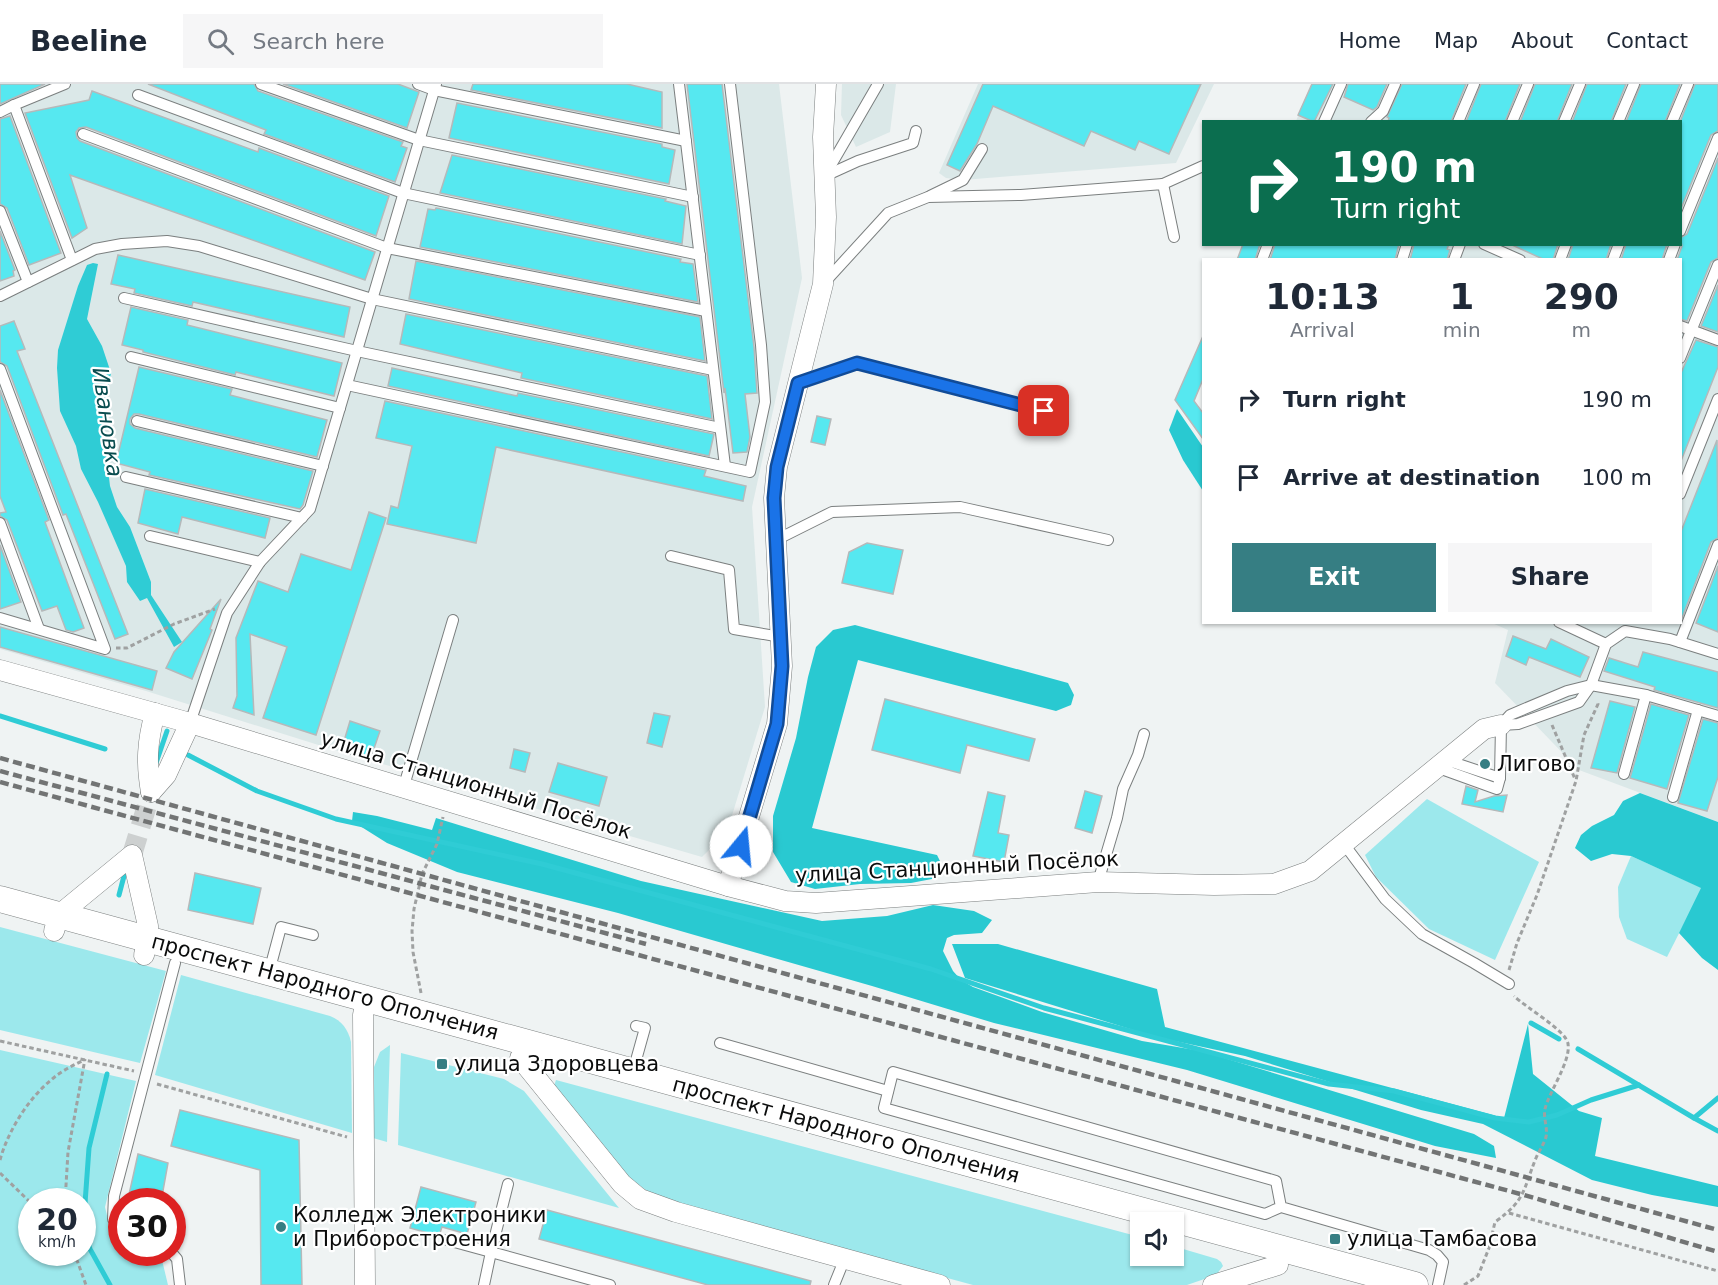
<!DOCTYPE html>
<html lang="en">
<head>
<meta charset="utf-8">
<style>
  :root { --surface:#fff; --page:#f6f6f7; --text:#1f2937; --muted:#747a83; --line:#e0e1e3; --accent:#367e83 }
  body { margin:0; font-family:"DejaVu Sans",sans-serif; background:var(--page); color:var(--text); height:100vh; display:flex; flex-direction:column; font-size:22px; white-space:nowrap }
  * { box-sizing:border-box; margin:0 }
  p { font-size:20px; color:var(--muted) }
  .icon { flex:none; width:33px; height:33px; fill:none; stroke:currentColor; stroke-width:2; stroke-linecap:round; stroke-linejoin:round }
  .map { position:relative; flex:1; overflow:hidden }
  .sheet { position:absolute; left:1202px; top:174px; width:480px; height:366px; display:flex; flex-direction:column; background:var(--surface); border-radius:0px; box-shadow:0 2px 4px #0004 }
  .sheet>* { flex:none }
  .banner { position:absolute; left:1202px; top:36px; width:480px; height:126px; border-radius:0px; box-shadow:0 2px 4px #0004; background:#0b6e4f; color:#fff; overflow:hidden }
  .buttons { position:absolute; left:1130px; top:1128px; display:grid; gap:12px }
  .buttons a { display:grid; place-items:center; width:54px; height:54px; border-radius:0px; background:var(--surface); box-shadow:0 2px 4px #0004; font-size:30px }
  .speed { position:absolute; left:18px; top:1104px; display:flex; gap:12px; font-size:30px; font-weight:700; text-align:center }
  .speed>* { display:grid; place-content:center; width:78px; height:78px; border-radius:50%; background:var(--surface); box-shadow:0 2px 4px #0004; line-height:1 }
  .speed small { font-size:15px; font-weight:400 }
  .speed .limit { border:9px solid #d22; background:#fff; color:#111 }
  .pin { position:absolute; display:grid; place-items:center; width:51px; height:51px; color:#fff; margin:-26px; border-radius:12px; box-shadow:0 3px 9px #0006 }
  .me { position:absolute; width:66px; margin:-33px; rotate:17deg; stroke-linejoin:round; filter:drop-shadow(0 0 4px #0008) }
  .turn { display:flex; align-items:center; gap:21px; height:126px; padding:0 30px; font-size:27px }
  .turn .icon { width:78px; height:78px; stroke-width:2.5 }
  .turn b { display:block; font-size:42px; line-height:51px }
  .eta { display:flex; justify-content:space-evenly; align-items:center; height:102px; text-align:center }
  .eta b { font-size:36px; font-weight:700; line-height:42px }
  .action { display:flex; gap:12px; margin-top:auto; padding:12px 30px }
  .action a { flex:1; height:69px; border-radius:0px; background:var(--accent); color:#fff; font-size:24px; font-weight:700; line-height:69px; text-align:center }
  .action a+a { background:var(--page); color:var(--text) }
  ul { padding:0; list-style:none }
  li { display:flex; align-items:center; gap:18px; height:78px; padding:0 30px }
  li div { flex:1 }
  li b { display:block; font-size:22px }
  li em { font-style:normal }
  header { display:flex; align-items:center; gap:36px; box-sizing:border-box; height:84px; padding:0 30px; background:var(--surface); border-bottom:2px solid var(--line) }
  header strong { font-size:28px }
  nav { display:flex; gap:33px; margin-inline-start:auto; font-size:21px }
  .search { width:420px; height:54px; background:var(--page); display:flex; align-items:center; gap:15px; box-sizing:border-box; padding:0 21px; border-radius:0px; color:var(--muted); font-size:22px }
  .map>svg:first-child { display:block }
</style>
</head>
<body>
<header>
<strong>Beeline</strong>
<div class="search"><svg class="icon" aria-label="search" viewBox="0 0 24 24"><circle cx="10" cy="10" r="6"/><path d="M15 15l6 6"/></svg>Search here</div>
<nav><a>Home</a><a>Map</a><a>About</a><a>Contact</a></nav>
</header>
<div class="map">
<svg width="1718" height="1201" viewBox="0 0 1718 1201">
  <rect width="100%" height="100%" fill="#eff3f3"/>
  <g fill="#dbe8e8">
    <path d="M0 0H779L802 194 752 423 765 623 727 748 702 773 328 664 146 607 0 565Z"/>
    <path d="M842 0H896L890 48 856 63 841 31Z"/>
    <path d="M978 0H1214L1176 79 963 96 946 94 939 89Z"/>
    <path d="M1311 0H1718V738L1579 686 1495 599 1508 546 1492 539 1680 538V176H1239L1245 160H1680V38L1296 37Z"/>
  </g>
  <g fill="#9ce8ec" fill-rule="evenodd">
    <path d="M1427 715 1539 778 1495 876 1429 845 1376 793 1365 771Z"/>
    <path d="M1631 772 1702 804 1667 873 1627 855 1619 833 1618 803Z"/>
    <path d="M0 843 166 887 140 979 0 946Z"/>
    <path d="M181 891 330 932C342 937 348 945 351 958L352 1049 155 991Z"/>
    <path d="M390 961 387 1058 373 1054 374 983 380 968Z"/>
    <path d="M0 966 136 997 105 1123 110 1144 121 1154 122 1168 143 1169 162 1176 168 1201H0ZM32 1118H82V1168H32Z"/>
    <path d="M401 969 504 995 524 1007 619 1124 398 1061Z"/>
    <path d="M556 996 1140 1153V1172H1173V1162L1217 1175 1221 1178 1223 1182 1216 1191 1187 1201H973L683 1122 650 1109 628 1093 554 1002Z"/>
  </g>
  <g fill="#29c9d1">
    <path d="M1177 325 1203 363V407L1183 376 1169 346Z"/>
    <path d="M855 541 1068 599 1074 611 1071 621 1056 627 858 576 812 744 937 771 943 783 937 794 911 799 860 800 815 805 791 798 773 768V732L796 654 808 593 816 563 833 546Z"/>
    <path d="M1640 709 1718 738V886L1702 874 1679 849 1701 804 1631 772 1612 770 1591 777 1575 764 1581 751 1592 742 1614 731 1623 717Z"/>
    <path d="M353 728 377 732 432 746 436 734 641 797 822 837 887 832 933 821 974 827 992 836 982 849 954 851 947 854 943 867 953 887 961 896 973 903 1042 928 1142 957 1201 967 1474 1050 1494 1062 1496 1074 1435 1062 1187 986 994 939 872 902 618 829 457 788 387 759 352 737Z"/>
    <path d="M952 860H998L1157 905 1165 943 1504 1034 1528 940 1533 990 1579 1027 1602 1034 1595 1072 1718 1102V1123L1652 1111 1592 1096 1483 1040 1421 1026 1245 972 1156 953 965 894Z"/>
  </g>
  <path fill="#2fccd5" d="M93 179 98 180 87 235 102 262 111 289 104 324V351L110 402 117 423 130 443 151 498V511L182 558 174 563 147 514 140 517 127 498 126 482 98 418 81 385 76 362 60 327 57 284 58 266 78 202 87 181Z"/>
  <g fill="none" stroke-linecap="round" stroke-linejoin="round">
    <g stroke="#2fccd5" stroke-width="5">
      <path d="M0 632 105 665"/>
      <path d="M188 671 257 707 336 735 542 780 931 885 1044 924 1329 1000 1394 1007 1495 1034 1529 1038 1557 1031 1591 1016 1639 1001"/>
      <path d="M156 679 167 647"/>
      <path d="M119 811 124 792"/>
      <path d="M1531 939 1559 955"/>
      <path d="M1578 965 1694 1034 1718 1014"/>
      <path d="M107 990 89 1064 83 1147 90 1165 110 1201"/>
      <path d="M1694 1034 1718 1047"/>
    </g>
  </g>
  <g fill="#56e8f0" stroke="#b5b9ba" stroke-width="1.5">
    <path d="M0 0H45L0 20Z"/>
    <path d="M148 0H254L258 7 403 58 401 62 407 64 395 98 264 50 266 46Z"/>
    <path d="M283 0H398L419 8 407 44Z"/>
    <path d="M473 0H627L662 8V44L471 6Z"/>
    <path d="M687 0H722L754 263 757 309 745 310 750 353 747 368 733 369 725 304 724 309Z"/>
    <path d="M983 0H1201L1169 70 1139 57 1135 66 1091 47 1084 62 993 22 977 60 960 87 947 81Z"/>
    <path d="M1312 0H1333L1314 38 1298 31Z"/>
    <path d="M1348 0H1387L1377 23 1373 26 1344 13Z"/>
    <path d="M1402 0H1466L1451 38H1388L1389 34 1387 33Z"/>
    <path d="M1481 0H1520L1505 38H1466Z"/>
    <path d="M1535 0H1572L1557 38H1520Z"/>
    <path d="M1587 0H1626L1611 38H1572Z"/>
    <path d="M1641 0H1680L1665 38H1626Z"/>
    <path d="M1695 0H1718V47L1711 51 1680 127V38Z"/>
    <path d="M92 7 258 68 259 64 389 112 376 152 86 43 79 44 76 48 77 54 80 57 375 168 365 196 70 91 87 144 72 154 25 29 89 16Z"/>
    <path d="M457 19 662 60V63L675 66 669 100 449 54Z"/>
    <path d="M10 32 61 169 29 181 7 124 0 120V35Z"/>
    <path d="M452 71 666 115 665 117 686 122 682 160 440 109Z"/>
    <path d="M1718 74V174L1711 178 1687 237 1680 235V176H1677L1682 162 1680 154 1687 150Z"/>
    <path d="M436 124 681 175 680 178 693 180 698 218 420 163 428 125 435 126Z"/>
    <path d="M0 147 15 186 13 187 14 192 0 197Z"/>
    <path d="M1243 160H1260L1255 176H1237Z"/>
    <path d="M1275 160H1399L1395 176H1270Z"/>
    <path d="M1414 160H1449L1447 165 1450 166 1447 176H1410Z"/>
    <path d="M1510 160H1558L1553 176H1545Z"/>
    <path d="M1573 160H1611L1606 176H1568Z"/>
    <path d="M1626 160H1667L1662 176H1621Z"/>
    <path d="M118 171 350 223 344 253 193 218 192 222 134 209 135 205 111 200Z"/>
    <path d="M416 177 700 233 705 277 409 215Z"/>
    <path d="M1718 201V248L1701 242Z"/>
    <path d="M131 223 188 236 187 241 342 279 334 312 236 288 235 291 143 268V266L122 261Z"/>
    <path d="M406 230 707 292 712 335 521 294 522 289 400 260Z"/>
    <path d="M14 237 25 265 17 267 128 550 115 555 66 430 63 431 7 282 0 278V242Z"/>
    <path d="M1203 252V295L1194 317 1203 329V355L1175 316Z"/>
    <path d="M1696 256 1718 263V283L1681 377 1680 291Z"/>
    <path d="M139 283 232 305 230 311 327 336 317 373 139 330H134L130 335V340L135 344 313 387 303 421 300 425 273 419 149 391 150 388 116 379Z"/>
    <path d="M392 284 517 312 518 309 714 350 709 372 388 302Z"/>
    <path d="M0 306 49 436 45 438 84 544 73 548 66 546 57 522 42 527 7 436 0 432V429L6 428 0 412Z"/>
    <path d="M385 317 706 386 704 392 746 402 743 417 496 363 476 459 387 440 391 422 398 424 412 362 376 354Z"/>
    <path d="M817 332 831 335 825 361 811 358Z"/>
    <path d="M1717 356 1718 454 1711 458 1682 534 1680 533V450Z"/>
    <path d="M145 405 270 434 265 454 182 433 178 450 138 439Z"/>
    <path d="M369 428 386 434 316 651 263 634 287 563 250 550 254 631 233 624 237 612 236 554 258 497 288 508 301 470 351 486Z"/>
    <path d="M867 459 903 466 893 510 842 499 849 468Z"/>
    <path d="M0 461 21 518 0 525Z"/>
    <path d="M1718 482V548L1696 539Z"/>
    <path d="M221 515 210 545 212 546 192 595 166 584 174 568Z"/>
    <path d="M0 543 157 587 152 606 0 563Z"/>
    <path d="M1513 552 1546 565 1551 555 1589 573 1580 593 1529 573 1526 581 1506 572Z"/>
    <path d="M1643 568 1718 588V624L1654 606 1655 603 1604 587 1609 574 1638 583Z"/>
    <path d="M885 615 1035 655 1029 677 967 661 960 689 872 666Z"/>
    <path d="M1610 617 1635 623 1617 689 1591 684Z"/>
    <path d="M1651 620 1689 631 1667 705 1630 694Z"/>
    <path d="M654 629 670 632 662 663 647 659Z"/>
    <path d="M1703 635 1718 639V693L1707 727 1678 719Z"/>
    <path d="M350 637 380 647 370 676 341 667Z"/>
    <path d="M514 665 530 669 525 688 510 684Z"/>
    <path d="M558 679 607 693 599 722 549 708Z"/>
    <path d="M1466 702 1478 706 1475 718 1494 712 1507 711 1503 728 1462 720Z"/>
    <path d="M1085 707 1102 712 1092 749 1075 744Z"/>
    <path d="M988 708 1005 712 998 749 1009 751 1004 778 973 772Z"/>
    <path d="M195 789 261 804 253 840 188 826Z"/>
    <path d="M180 1026 299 1056 302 1201H261L260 1086 171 1062Z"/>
    <path d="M138 1070 168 1079 161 1118H140L128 1115Z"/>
    <path d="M421 1103 476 1118 467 1150 442 1143 439 1152 410 1144Z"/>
    <path d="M547 1126 811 1197 810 1201H708L539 1155Z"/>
  </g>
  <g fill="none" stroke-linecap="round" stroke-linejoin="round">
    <path stroke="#cdd0d0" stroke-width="20" stroke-dasharray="20 10" stroke-linecap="butt" d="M132 771 151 708"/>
    <defs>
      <g id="service">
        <path d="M261 0 419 56 693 113"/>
        <path d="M418 0 434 6 686 57"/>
        <path d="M679 0 725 382"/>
        <path d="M138 11 403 109 700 171"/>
        <path d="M14 21 65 0"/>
        <path d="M0 28 14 21 72 176"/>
        <path d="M1324 38 1341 0"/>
        <path d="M1371 38 1383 27 1395 0"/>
        <path d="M1458 38 1474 0"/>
        <path d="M1512 38 1528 0"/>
        <path d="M1564 38 1580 0"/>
        <path d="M1618 38 1634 0"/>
        <path d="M1672 38 1688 0"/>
        <path d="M83 50 387 164 706 227"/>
        <path d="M827 88 878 0"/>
        <path d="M825 92 858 77 913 59 916 47"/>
        <path d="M1163 100 1203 82"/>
        <path d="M930 112 963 96 982 65"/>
        <path d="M0 127 28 198"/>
        <path d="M1680 147 1718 54"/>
        <path d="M1484 160 1520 176"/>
        <path d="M1262 176 1268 160"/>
        <path d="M1402 176 1407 160"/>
        <path d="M1454 176 1460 160"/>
        <path d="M1560 176 1566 160"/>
        <path d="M1613 176 1619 160"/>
        <path d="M1669 176 1675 160"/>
        <path d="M825 198 888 129 928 113 1021 111 1163 100 1174 153"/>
        <path d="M0 212 95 165 122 160 167 157 199 162 372 215 713 286"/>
        <path d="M124 214 357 267 720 344"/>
        <path d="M1680 242 1718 256"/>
        <path d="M131 273 340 324"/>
        <path d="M1680 274 1718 181"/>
        <path d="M0 285 105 565 0 534"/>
        <path d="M798 299 857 279 1044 327"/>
        <path d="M347 301 750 388 765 318 761 261 730 0"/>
        <path d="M137 337 323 382"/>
        <path d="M126 393 302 434"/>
        <path d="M1680 410 1718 315"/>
        <path d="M0 439 39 545"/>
        <path d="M150 452 260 478"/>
        <path d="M776 456 832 428 960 423 1108 456"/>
        <path d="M671 472 729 486 734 545 781 553"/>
        <path d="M1559 538 1606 560"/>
        <path d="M1680 558 1718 461"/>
        <path d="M190 639 227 529 260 478 310 425 436 0"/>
        <path d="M1501 641 1518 640 1579 618 1591 601 1606 560 1625 547 1670 555 1718 570"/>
        <path d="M1446 676 1500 694"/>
        <path d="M1436 683 1497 705 1500 694 1501 641 1510 631 1567 607 1591 601 1646 611 1718 632"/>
        <path d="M1624 690 1646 611"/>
        <path d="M403 705 453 536"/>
        <path d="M1673 713 1698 626"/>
        <path d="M1344 760 1385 815 1422 850 1474 879 1509 900"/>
        <path d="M1098 798 1117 734 1123 705 1138 671 1144 650"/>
        <path d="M269 888 281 843 313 851"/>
        <path d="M720 959 888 1007"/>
        <path d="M633 987 645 944 636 942"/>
        <path d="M1281 1123 1276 1097 893 988 884 1024 1265 1130 1281 1123 1429 1166 1437 1171 1443 1178 1438 1201"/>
        <path d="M122 1142 113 1135 114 1112 175 879"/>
        <path d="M447 1156 491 1168 508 1100"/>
        <path d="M171 1168 177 1175 180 1201"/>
        <path d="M484 1201 491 1168 610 1201"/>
        <path d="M834 1201 845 1174"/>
      </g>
      <g id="minor">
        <path d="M0 586 190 639 728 802 785 817 816 819 1098 798 1214 801 1274 800 1310 787 1484 645 1501 641"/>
        <path d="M151 708 166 691 190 639"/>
        <path d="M151 708C146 679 147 658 155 629"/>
        <path d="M728 802 777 640 782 582 774 414 777 383 823 200 826 133 823 53 826 0"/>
        <path d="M54 847 59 831 132 771 148 842V854L144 871"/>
        <path d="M520 974 622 1100 640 1115 676 1128 940 1201"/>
        <path d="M365 1201 363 931 366 915"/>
        <path d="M1213 1201 1278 1181"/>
      </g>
      <path id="tertiary" d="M0 815 1415 1201"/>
    </defs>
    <use href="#service" stroke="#7b7f7f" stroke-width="12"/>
    <use href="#minor" stroke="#7b7f7f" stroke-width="21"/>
    <use href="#tertiary" stroke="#7b7f7f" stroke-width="27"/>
    <g stroke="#9fa1a1" stroke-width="3" stroke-dasharray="4.5 3" stroke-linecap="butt">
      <path d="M116 564H127L174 540 215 525"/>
      <path d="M1552 641 1575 695"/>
      <path d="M1509 886 1517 859 1537 811 1576 697 1584 651 1598 620 1597 617"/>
      <path d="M421 909 413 868 412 847 414 825 422 790 437 760 443 733"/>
      <path d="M0 957 134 987"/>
      <path d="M157 1000 347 1053"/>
      <path d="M0 1076C8 1047 28 1015 51 996 61 987 72 982 84 976"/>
      <path d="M0 1089 32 1120"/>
      <path d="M65 1118 68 1068 85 975"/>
      <path d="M1509 1129 1718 1187"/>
      <path d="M69 1168 76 1177"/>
      <path d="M74 1168 86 1201"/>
      <path d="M1464 1201 1478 1192 1489 1164 1495 1138C1526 1116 1523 1106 1536 1074 1539 1067 1544 1060 1546 1053 1548 1044 1543 1034 1545 1025 1549 1008 1571 977 1568 960 1567 947 1525 923 1514 912"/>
    </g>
    <use href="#service" stroke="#fff" stroke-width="10"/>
    <use href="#minor" stroke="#fff" stroke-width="20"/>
    <use href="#tertiary" stroke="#fff" stroke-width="26"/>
    <g stroke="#727474" stroke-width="4.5" stroke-dasharray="9 4.5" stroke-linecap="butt">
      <path d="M0 674 1718 1146"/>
      <path d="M0 687 646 860"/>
      <path d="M0 698 1524 1111 1718 1168"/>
    </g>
  </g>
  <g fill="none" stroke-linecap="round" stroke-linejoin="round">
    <defs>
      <path id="route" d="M741 762 777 640 782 582 774 414 777 383 798 299 857 279 1044 327"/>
    </defs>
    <use href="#route" stroke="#114b97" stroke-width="15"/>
    <use href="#route" stroke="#1a73e8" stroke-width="10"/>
  </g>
  <g fill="#367e83" stroke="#fff" stroke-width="2">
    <circle cx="1485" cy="680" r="6"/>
    <rect x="436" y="974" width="12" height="12" rx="3"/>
    <circle cx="281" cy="1143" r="6"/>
    <rect x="1329" y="1149" width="12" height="12" rx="3"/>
  </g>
  <g text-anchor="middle" stroke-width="4.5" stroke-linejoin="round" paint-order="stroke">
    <g font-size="21" fill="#0b0c0c" stroke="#fff" text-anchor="start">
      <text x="1497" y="687">Лигово</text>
      <text x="454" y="987">улица Здоровцева</text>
      <text x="293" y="1138">Колледж Электроники<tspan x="293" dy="24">и Приборостроения</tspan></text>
      <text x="1347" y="1162">улица Тамбасова</text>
    </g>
    <g font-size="21" fill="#0b0c0c" stroke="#fff">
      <text transform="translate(476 701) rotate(17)" y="7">улица Станционный Посёлок</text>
      <text transform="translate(957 783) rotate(-3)" y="7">улица Станционный Посёлок</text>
      <text transform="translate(325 903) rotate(15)" y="7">проспект Народного Ополчения</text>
      <text transform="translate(846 1046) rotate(15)" y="7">проспект Народного Ополчения</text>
    </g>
    <g font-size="22" font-style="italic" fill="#094c4f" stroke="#fff">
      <text transform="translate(108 338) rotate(82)" y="8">Ивановка</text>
    </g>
  </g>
</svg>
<div class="buttons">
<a><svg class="icon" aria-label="sound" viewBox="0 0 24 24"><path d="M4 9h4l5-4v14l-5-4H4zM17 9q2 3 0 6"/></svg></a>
</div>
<div class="speed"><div>20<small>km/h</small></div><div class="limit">30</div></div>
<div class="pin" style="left:1044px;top:327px;background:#d93025"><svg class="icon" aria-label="arrive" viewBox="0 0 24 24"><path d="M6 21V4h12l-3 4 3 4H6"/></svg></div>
<svg class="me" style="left:741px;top:762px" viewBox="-20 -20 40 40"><circle r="19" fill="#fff"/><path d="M0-13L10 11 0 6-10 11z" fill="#1a73e8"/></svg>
<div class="banner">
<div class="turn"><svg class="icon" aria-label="right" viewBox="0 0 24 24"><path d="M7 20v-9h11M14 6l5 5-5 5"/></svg><div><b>190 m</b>Turn right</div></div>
</div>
<section class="sheet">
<div class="eta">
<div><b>10:13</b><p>Arrival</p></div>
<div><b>1</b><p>min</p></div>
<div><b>290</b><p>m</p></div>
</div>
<ul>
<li><svg class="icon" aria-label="right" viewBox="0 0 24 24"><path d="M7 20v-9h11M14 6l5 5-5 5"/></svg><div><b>Turn right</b></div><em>190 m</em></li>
<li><svg class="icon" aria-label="arrive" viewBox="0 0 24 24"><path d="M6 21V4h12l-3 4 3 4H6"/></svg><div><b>Arrive at destination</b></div><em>100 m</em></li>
</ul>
<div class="action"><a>Exit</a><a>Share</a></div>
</section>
</div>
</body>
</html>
